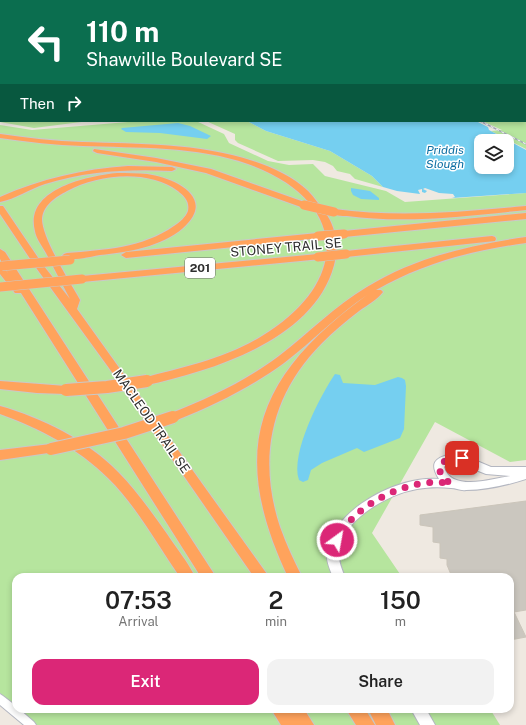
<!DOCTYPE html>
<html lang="en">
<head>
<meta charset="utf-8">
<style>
  :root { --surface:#fff; --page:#f2f2f2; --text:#222; --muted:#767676; --accent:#db2777 }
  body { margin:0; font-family:"Public Sans",sans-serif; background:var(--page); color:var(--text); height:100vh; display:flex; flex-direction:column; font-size:15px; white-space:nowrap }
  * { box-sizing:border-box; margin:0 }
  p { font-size:13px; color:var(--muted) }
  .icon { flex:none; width:22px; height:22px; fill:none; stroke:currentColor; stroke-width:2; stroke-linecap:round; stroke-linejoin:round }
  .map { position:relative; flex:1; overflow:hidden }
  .sheet { position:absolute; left:12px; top:573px; width:502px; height:140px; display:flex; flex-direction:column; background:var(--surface); border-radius:12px; box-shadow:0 2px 6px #0003 }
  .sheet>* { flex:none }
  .top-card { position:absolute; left:0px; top:0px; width:526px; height:122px; box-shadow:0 2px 6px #0003; background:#0b6e4f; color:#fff; overflow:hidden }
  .tools { position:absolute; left:474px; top:134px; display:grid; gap:8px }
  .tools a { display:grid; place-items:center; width:40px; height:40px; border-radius:8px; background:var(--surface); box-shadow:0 2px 6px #0003; font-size:20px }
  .pin { position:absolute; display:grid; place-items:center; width:34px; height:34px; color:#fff; margin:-17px; border-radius:8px; box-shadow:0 2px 6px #0006 }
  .me { position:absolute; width:44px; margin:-22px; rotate:32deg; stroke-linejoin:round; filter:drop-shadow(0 0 3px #0008) }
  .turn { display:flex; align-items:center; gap:14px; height:84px; padding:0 20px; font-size:18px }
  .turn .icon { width:52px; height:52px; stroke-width:2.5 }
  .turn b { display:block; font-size:28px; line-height:34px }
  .then { display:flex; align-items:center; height:38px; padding:0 20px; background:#0003; gap:8px; font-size:15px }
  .eta { display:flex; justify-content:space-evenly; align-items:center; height:68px; text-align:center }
  .eta b { font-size:24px; font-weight:600; line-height:28px }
  .button { display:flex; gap:8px; margin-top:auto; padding:8px 20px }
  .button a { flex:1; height:46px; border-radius:12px; background:var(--accent); color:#fff; font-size:16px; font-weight:600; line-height:46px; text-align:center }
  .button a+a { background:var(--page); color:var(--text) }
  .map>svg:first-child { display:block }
</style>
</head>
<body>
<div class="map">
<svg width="526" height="725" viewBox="0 0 526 725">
  <rect width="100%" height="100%" fill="#efe9e1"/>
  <g fill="#b6e59e">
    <path d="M0 0 58 1H1L0 112Z"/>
    <path d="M251 0H521L504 1Z"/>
    <path d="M525 8H526V149L491 131 502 130 482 121H525Z"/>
    <path d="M0 113 1 121H89L34 128 0 122Z"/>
    <path d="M140 121H196L224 134 229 143 268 161 289 165 313 164 325 176 386 191 405 202 526 193V460L510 462 435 422 372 533 402 577H16V709H490L500 725H30L0 693V125L32 130Z"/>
    <path d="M206 121H247L266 131 330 151 372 176 383 187 355 179 350 174 337 171 333 166 325 162 313 160 278 161 238 143 235 140V134Z"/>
  </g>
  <g fill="#75cff0" fill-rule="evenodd">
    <path d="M247 121H476L488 127 489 130 526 150V193L452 198 455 197 453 194 439 193 425 188 423 189 427 191 425 193 422 192V189L418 190 420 194 397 191 383 187 372 176 330 151 266 131ZM481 141H507V167H481Z"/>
    <path d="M178 123 190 126 211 136 207 139 160 133 126 132 121 129 122 128Z"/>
    <path d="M351 188 370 191 379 198V200L361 199 353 195 351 191Z"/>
    <path d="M335 374 340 375 343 383 375 385 398 377 402 378 405 380 406 386 404 429 400 438 364 452 357 448 322 463 311 470 308 480 303 482 299 480C290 454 320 396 335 374Z"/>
  </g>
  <path fill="#cbc7bf" stroke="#cbc5ba" d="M526 501V610L514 612 526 637 510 640V577H452L447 565V559L440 558V543L433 542V527L420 525V515Z"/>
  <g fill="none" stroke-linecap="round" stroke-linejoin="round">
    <defs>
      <path id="street" d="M0 694 3 696 16 706V709H19L34 722 36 725H24L0 705Z"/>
      <g id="secondary">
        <path d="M451 454 465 456 491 467H526V479C507 485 486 490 466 490 460 491 456 488 451 488 440 487 429 487 417 489 388 494 341 520 339 553 338 561 342 570 345 577H333C330 570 326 561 327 553 331 510 399 475 439 479 429 463 435 458 451 454ZM456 462 486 474 510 476C492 479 451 492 444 467L447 463Z"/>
        <path d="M411 709H426L435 725H420Z"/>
      </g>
      <g id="highway">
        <path d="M0 134C27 138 55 141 82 142 139 144 198 143 253 161 272 167 293 177 308 191 314 197 319 205 324 211 336 226 339 247 334 265 314 340 213 370 147 385L143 384 141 381 143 378C184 367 225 359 262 336 351 282 350 201 248 164 198 146 136 148 83 146 55 145 28 142 0 138Z"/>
        <path d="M94 149 156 158 211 169 307 203 308 205 304 207H301L206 173 156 162 97 153 93 151Z"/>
        <path d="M128 166 172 167 176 169 172 171C129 169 87 171 45 184 30 189 15 199 0 202V197C41 179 83 169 128 166Z"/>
        <path d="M117 173C127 173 137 173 147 174 175 178 217 198 183 228 161 247 128 252 100 255 89 257 74 261 64 258L62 256 64 254 67 253C104 250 143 248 174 226 179 223 186 217 188 211 190 201 184 196 178 191 148 169 99 174 67 191 56 197 44 204 42 218 41 237 70 282 80 300L77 309 269 577H254L109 368 37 269 0 214V206H3L43 265 70 299C62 284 54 268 46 253 42 246 36 238 35 231 24 189 88 176 117 173Z"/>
        <path d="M526 206V210C467 216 407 224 347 216 342 216 334 216 330 212L334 209C398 218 462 212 526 206Z"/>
        <path d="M526 213V219L344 237 340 234 344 231Z"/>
        <path d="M318 233 321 234 322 236 321 238 126 258 121 255 126 252Z"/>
        <path d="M492 236 495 237 496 239 495 241 346 257 341 254 346 251Z"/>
        <path d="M526 237V243C473 250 423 263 376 290H381L383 292C377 300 367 305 359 311 346 321 334 331 322 343 271 394 257 458 280 527 286 544 294 561 302 577H288C228 450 256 376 367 295 337 315 313 341 284 363 251 387 215 405 177 420L173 421 169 420 167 417 169 414C208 399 246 381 279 356 309 333 335 306 367 287 416 257 471 245 526 237Z"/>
        <path d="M0 249 5 252 216 577H201L21 293H15L0 274V265L3 266 8 273 0 259Z"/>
        <path d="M318 254 323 257 321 259 82 282 77 279 82 276Z"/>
        <path d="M0 381 66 386 70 387 72 390 70 393 66 394 37 393 0 389Z"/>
        <path d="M0 406C42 418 87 440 118 472 136 490 152 513 167 534 176 548 188 562 195 577H180C157 544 136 505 108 478 78 448 39 428 0 414Z"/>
        <path d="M51 444 55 446 57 449 55 452 0 460V450Z"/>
        <path d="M271 709H304L314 725H281Z"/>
        <path d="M346 709H365L375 725H356Z"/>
        <path d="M368 709H387L395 725H376Z"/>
      </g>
    </defs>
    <use href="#street" stroke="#b4b7c1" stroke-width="2"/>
    <use href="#secondary" stroke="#b4b7c1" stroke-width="2"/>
    <use href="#highway" stroke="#c9c9c9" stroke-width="2"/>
    <use href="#street" fill="#fff" fill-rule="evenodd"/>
    <use href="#secondary" fill="#fff" fill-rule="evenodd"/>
    <use href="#highway" fill="#ffa35c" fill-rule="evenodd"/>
    <defs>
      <path id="rail" d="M480 121 526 144"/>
    </defs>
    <use href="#rail" stroke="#a3a6b8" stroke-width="1.5"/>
    <use href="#rail" stroke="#fff" stroke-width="1" stroke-dasharray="3" stroke-linecap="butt"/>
    <defs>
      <g id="highway-bridge-far1">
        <path d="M304 205 334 212"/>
        <path d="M318 236 344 234"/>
        <path d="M318 257 346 254"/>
        <path d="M2 266 70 260"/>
        <path d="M0 287 82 279"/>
      </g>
      <g id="highway-bridge">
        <path d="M66 390 107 387 147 381"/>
        <path d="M51 449 124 433 173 417"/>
      </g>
    </defs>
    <use href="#highway-bridge-far1" stroke="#c9c9c9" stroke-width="10" stroke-linecap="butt"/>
    <use href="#highway-bridge" stroke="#c9c9c9" stroke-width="14" stroke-linecap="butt"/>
    <use href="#highway-bridge-far1" stroke="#ffa35c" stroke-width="9"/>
    <use href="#highway-bridge" stroke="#ffa35c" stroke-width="12"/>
  </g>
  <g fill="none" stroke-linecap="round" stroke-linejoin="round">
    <path stroke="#db2777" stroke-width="7" stroke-dasharray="0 12.6" d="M337 540C353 504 413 475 451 484 430 468 440 458 462 458"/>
  </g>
  <g text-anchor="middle" stroke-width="3" stroke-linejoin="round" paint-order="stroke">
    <g font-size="12" font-style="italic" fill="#0d6fa3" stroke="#fff">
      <text x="445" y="154">Priddis<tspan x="445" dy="14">Slough</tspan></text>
    </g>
    <rect fill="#fff" stroke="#6d6d6d" stroke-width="1" x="185" y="258" width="30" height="20" rx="3"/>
    <g font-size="12" font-weight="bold" fill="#2e2e2e">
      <text x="200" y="272">201</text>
    </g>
    <g font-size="13" fill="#2e2e2e" stroke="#fff">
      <text transform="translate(286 247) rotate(-5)" y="5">STONEY TRAIL SE</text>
      <text transform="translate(152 421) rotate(55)" y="5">MACLEOD TRAIL SE</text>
    </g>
  </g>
</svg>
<div class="tools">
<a><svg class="icon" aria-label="layers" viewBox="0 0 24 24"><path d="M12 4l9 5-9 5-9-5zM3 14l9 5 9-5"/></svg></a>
</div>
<div class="pin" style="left:462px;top:458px;background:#d93025"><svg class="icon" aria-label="arrive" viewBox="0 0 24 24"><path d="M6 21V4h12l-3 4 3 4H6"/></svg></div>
<svg class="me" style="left:337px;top:540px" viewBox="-20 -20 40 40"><circle r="17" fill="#db2777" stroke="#fff" stroke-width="3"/><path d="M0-11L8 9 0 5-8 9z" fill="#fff"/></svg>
<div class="top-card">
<div class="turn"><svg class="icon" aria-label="left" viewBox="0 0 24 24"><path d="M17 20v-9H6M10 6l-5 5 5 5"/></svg><div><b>110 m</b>Shawville Boulevard SE</div></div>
<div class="then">Then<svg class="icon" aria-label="right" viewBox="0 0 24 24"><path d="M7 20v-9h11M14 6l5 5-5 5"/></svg></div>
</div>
<section class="sheet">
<div class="eta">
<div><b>07:53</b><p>Arrival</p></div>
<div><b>2</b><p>min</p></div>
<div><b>150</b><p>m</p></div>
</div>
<div class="button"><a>Exit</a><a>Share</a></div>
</section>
</div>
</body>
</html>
